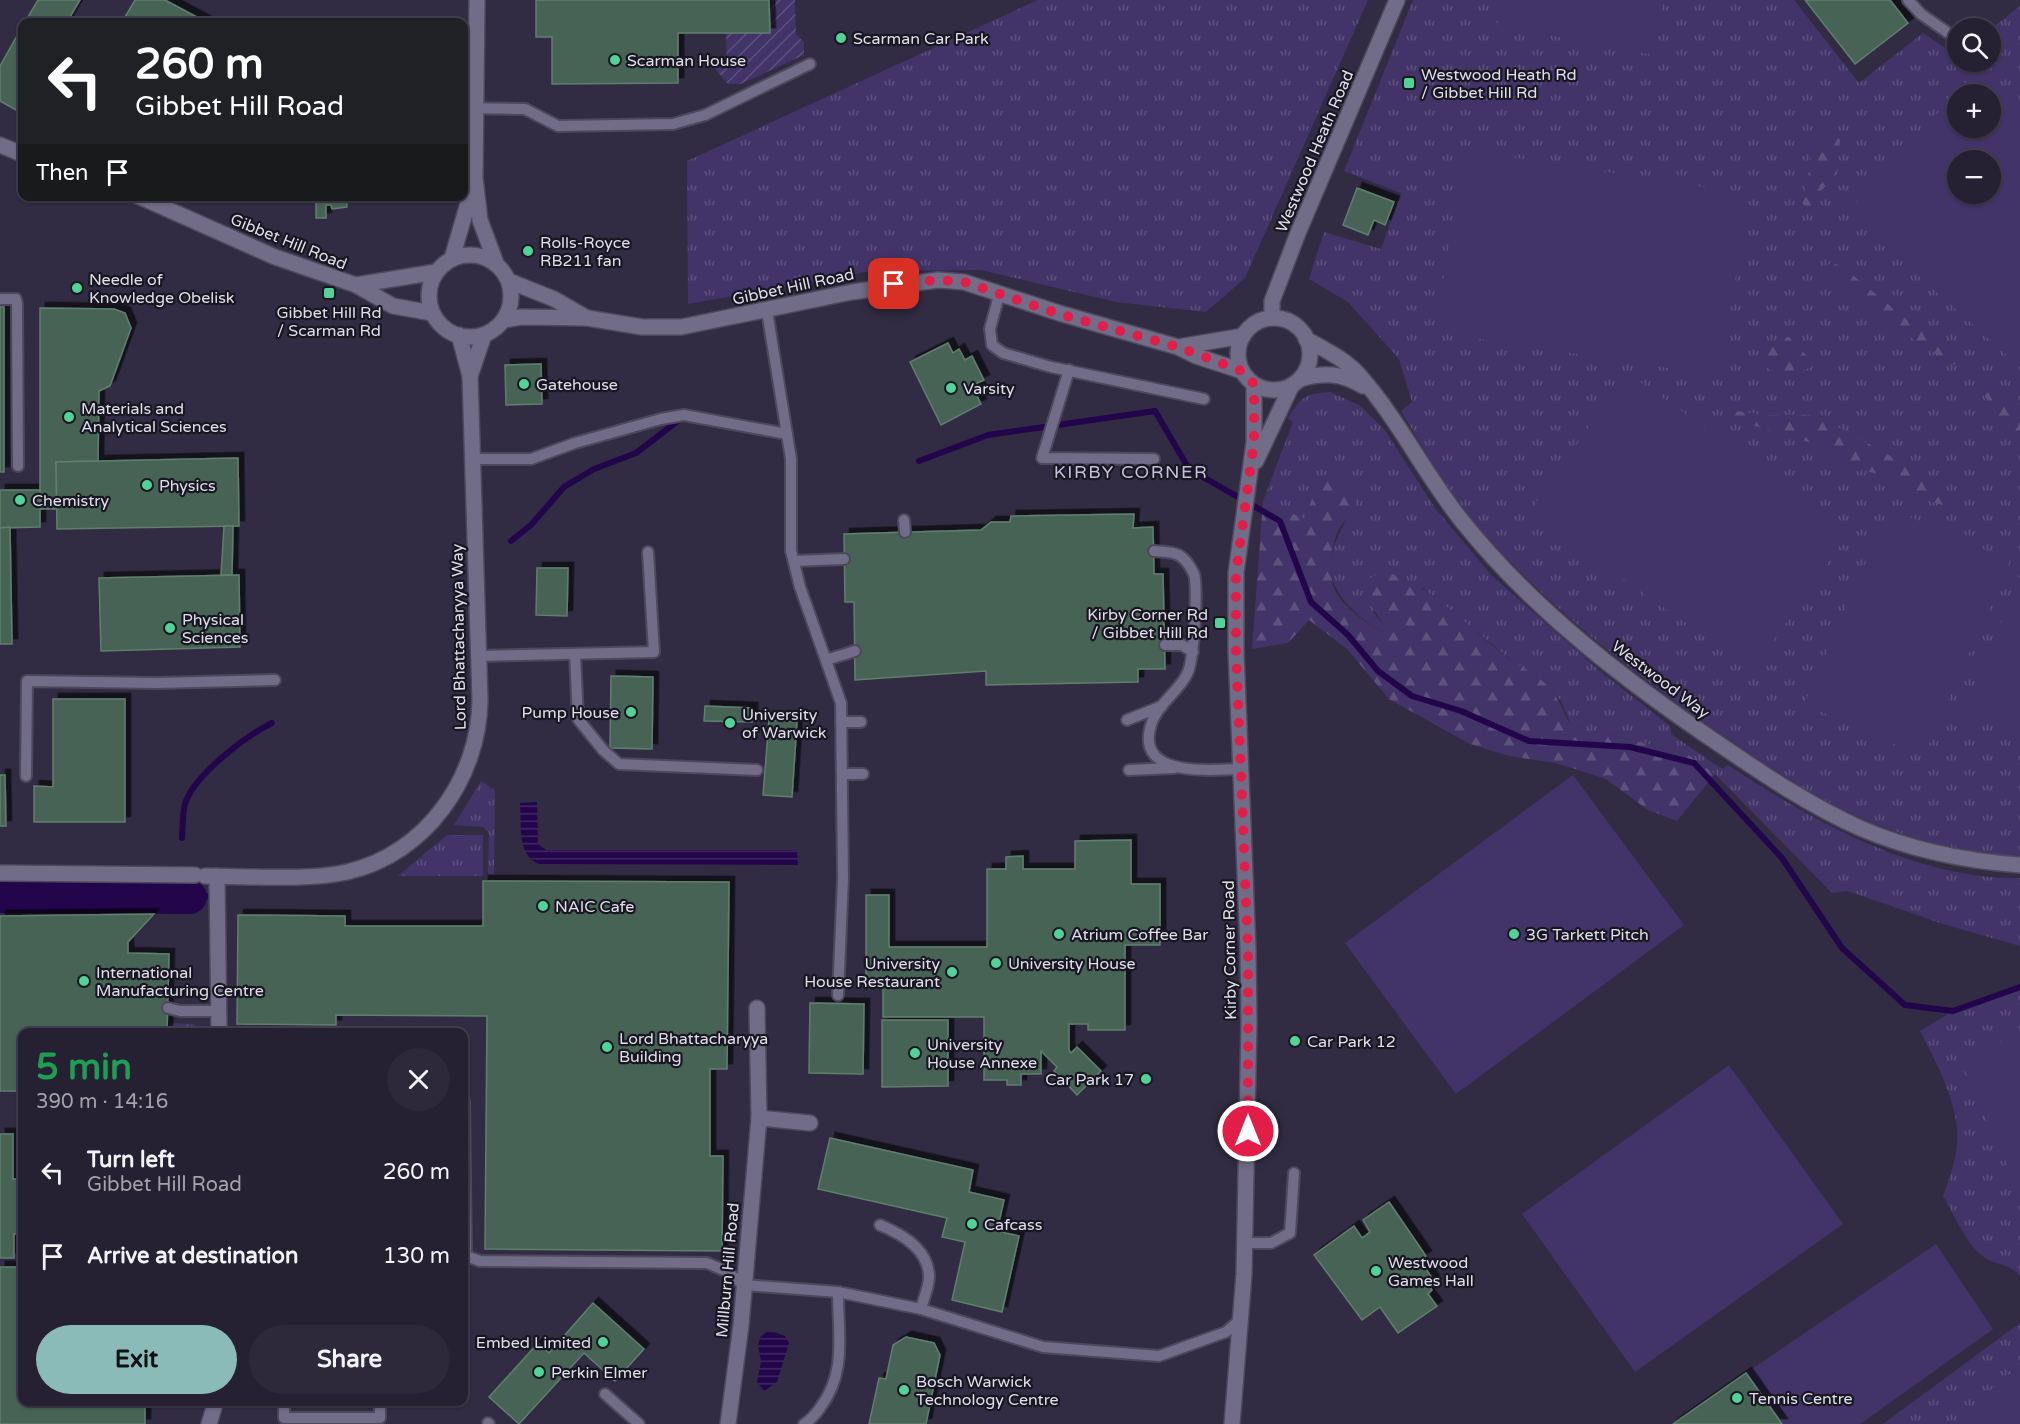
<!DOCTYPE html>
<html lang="en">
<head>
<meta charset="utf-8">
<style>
  :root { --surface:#252132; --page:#2d293a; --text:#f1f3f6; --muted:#a3a3ac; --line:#423e4d; --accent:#8bbbb9 }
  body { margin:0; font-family:"Varela Round",sans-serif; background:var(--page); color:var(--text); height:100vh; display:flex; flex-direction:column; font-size:22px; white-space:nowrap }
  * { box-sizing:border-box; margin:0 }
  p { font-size:20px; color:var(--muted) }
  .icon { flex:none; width:33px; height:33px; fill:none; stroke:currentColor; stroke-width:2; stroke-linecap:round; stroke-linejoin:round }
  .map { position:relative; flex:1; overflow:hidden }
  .drawer { position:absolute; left:18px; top:1028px; width:450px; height:378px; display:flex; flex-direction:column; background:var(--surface); border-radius:12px; box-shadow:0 2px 4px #0004,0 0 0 2px var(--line) }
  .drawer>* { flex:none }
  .top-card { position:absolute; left:18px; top:18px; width:450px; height:183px; border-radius:12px; box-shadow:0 2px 4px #0004,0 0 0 2px var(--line); background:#202124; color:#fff; overflow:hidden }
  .controls { position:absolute; left:1947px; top:18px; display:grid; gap:12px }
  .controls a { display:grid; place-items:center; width:54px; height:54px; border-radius:50%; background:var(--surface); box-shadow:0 2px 4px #0004,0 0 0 2px var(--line); font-size:30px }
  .pin { position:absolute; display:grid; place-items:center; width:51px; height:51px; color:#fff; margin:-26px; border-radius:12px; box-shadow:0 3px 9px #0006 }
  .me { position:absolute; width:66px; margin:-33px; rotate:0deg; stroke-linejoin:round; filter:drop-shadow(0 0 4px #0008) }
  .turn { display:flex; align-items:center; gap:21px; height:126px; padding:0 18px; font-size:27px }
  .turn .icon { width:78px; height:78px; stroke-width:2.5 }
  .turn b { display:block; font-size:42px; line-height:51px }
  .then { display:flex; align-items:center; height:57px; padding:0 18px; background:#0003; gap:12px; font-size:22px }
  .round { display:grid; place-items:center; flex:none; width:63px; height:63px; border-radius:32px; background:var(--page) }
  .overview { display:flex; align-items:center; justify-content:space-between; height:102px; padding:0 18px }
  h1 { font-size:36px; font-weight:800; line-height:45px; color:#1e9e55 }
  .primary-button { display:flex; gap:12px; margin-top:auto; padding:12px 18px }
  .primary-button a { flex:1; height:69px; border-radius:36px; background:var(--accent); color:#111; font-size:24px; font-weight:800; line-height:69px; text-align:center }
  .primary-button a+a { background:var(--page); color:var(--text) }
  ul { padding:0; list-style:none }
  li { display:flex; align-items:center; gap:18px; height:84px; padding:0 18px }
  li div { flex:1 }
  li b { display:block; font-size:22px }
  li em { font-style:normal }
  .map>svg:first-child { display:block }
</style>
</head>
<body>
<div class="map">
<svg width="2020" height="1424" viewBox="0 0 2020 1424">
  <defs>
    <pattern id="grass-tufts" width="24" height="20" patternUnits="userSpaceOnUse" patternTransform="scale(1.5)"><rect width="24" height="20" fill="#423468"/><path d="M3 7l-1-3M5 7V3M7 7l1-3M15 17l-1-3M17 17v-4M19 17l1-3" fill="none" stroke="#5d517e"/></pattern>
    <pattern id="forest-firs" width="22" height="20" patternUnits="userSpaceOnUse" patternTransform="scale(1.5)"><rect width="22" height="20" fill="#423468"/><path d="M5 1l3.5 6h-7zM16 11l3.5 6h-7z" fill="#5d517e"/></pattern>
    <pattern id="garden-furrows" width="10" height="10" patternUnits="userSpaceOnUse" patternTransform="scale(1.5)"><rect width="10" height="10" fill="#423468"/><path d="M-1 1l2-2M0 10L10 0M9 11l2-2" fill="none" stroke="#5d517e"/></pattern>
    <pattern id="water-rules" width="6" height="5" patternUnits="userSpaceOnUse" patternTransform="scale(1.5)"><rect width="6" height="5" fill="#22054a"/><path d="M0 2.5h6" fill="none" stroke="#422964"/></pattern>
    <filter id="shadow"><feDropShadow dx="5.5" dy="-5.5" stdDeviation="0" flood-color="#0009"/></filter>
  </defs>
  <rect width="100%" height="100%" fill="#312c43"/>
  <g fill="url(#grass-tufts)" fill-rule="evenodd">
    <path d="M1038 0H1368L1245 278 1206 312 1116 302 981 270 871 271 688 304 687 161Z"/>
    <path d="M1413 0H1794L1859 83 1923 33 1957 56 1958 62H1990L1991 29 2020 6V857C1973 852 1928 844 1883 827 1823 805 1768 766 1715 730 1634 673 1554 612 1488 538 1453 500 1427 455 1401 411L1412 402 1399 359 1348 302 1309 279 1324 232 1381 249 1401 193 1344 171ZM1958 94H1990V128H1958ZM1958 160H1990V194H1958Z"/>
    <path d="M1330 392 1359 405 1384 429 1435 508 1491 575 1599 670 1670 726 1671 734 1722 769 1728 765C1811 820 1917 880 2020 878V946L1943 924 1848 891 1832 893 1715 774 1687 754 1571 725 1561 701 1548 686 1505 655 1423 588 1373 612 1389 631 1381 632C1324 593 1316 565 1355 506L1315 489 1305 520 1263 501 1293 422 1288 418C1302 396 1305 394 1330 392Z"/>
    <path d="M481 781 495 790 494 875 488 874 489 833 483 827 454 825Z"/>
    <path d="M447 835H483V876H398Z"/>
    <path d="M2020 987V1276C2011 1264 2000 1266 1987 1259 1967 1247 1955 1216 1943 1196 1950 1176 1960 1150 1957 1128 1953 1093 1936 1062 1920 1031L1953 1011Z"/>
    <path d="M169 1023 193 1024 204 1032H168Z"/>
    <path d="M2020 1323V1424H1883Z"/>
  </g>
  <g fill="url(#forest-firs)">
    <path d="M1830 129 1840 140 1837 174 1821 191 1815 208 1808 209 1802 203C1809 182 1809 160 1815 139Z"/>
    <path d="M1832 262 1844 268 1955 359V365C1910 340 1866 306 1827 271L1828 265Z"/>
    <path d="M1789 337 1809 358 1812 367C1795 373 1779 379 1765 366 1766 351 1773 339 1789 337Z"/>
    <path d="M1993 390 2020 415V445L1984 395Z"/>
    <path d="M1730 411C1743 411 1754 414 1767 415 1780 417 1794 413 1808 415 1830 418 1965 497 1973 513L1969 516 1956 509 1911 496 1878 474 1846 466 1818 445 1723 416Z"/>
    <path d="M1324 475C1340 477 1362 486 1355 506 1352 516 1341 523 1337 533 1331 549 1329 572 1334 588 1339 604 1367 623 1381 632L1388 631 1364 595 1370 578 1383 571C1432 585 1464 624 1503 654 1517 665 1535 673 1548 686 1560 698 1562 712 1571 725L1687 754 1715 774 1677 821 1648 810 1606 779 1556 763 1509 756 1470 744 1389 699 1347 649 1309 620 1288 643 1252 649 1263 501 1305 519 1315 489Z"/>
  </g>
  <g fill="#423468" fill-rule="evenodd">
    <path d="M1502 0H1663L1653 55 1497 25Z"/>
    <path d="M1974 73 2020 114V367L1848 212ZM1958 94H1990V128H1958ZM1958 160H1990V194H1958Z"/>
    <path d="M1464 150 1749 194 1720 376 1435 332Z"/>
    <path d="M1627 373 1851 529 1753 670 1529 513Z"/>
    <path d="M1890 508 2010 561 1923 757 1804 704Z"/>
    <path d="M2020 576V737L1963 714Z"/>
    <path d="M1573 775 1684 925 1456 1094 1345 943Z"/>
    <path d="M2020 1033V1193L1960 1060Z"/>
    <path d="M1729 1065 1843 1224 1635 1372 1522 1214Z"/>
    <path d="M1936 1244 1993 1329 1860 1424H1782L1746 1373Z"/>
    <path d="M2020 1365V1424H1952Z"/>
  </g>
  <path fill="url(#garden-furrows)" d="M769 0H795L796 34 804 42V55L741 84H728L714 68 727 66 726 33H770Z"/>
  <g fill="url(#water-rules)">
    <path d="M537 802 538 844 546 850H797L798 865 539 864C516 855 522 824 520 803Z"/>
    <path d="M769 1330 785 1336 789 1343 777 1382 764 1391 757 1382 761 1361 758 1346 760 1337Z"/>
  </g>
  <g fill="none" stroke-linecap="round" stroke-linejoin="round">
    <g stroke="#22054a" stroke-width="6">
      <path d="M919 461 988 435 1155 411 1189 469 1280 521 1311 602 1348 635 1378 671 1412 696 1461 711 1529 741 1630 747 1694 763 1782 858 1842 948 1905 1005 1953 1011 2020 987"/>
      <path d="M511 541 531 525 564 487 594 469 636 453 679 420"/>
      <path d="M182 838C183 827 182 811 186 801 197 773 246 736 272 723"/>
      <path d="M190 897 216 896"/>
    </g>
    <path stroke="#22054a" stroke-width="34" d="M0 896 190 897"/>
  </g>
  <g fill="#476454" stroke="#617e6e" stroke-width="1.5" filter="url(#shadow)">
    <path d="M38 0H80L67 22H25Z"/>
    <path d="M135 0H165L206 22H122Z"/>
    <path d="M536 0H769L770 33H678V83L552 84V37H536Z"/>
    <path d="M1805 0H1890L1908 23 1855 64Z"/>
    <path d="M22 27V99L16 110 0 101V66Z"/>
    <path d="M1357 188 1394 202 1385 225 1374 220 1368 235 1343 225Z"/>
    <path d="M316 196H346L347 207 332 209 331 205H326V218H316Z"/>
    <rect x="0" y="307" width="4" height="165"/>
    <path d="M40 308 114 309 125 313 131 328 110 386 99 391 98 461 56 462 57 509H40Z"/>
    <path d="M948 343 953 353 959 349 965 360 972 356 984 380 977 383 982 393 977 396 981 404 941 425 910 362Z"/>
    <path d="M541 364 542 404 506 405 505 365Z"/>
    <path d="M238 458 239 526 57 529 56 462Z"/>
    <path d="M0 490H40V527L0 528Z"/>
    <path d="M1134 514 1133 528 1153 527 1154 574H1163L1165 669H1138V682L986 685V671L855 680 854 602H845L844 534 981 530 991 522H1010L1011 516Z"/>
    <path d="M224 526H233L232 575H221Z"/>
    <path d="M10 527 12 644H0V528Z"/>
    <path d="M537 568H568L567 616 536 615Z"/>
    <path d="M239 575 240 647 101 651 99 578Z"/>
    <path d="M611 676 653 677 652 749 610 748Z"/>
    <path d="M53 699H125V822H34V786L53 787Z"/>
    <path d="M705 706 752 708V722L704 721Z"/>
    <path d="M769 720 797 722 792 797 763 795Z"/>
    <path d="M0 775H5L6 826H0Z"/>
    <path d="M1131 840V884H1160V945H1125V1030H1088V1024H1069V1050L1071 1053 1077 1047 1101 1071 1077 1095 1054 1071 1057 1067 1041 1051V1074H1021V1085H1007V1080H984V1017H883V980H866V895H889V947H987V869H1006V857L1023 856V869H1075V841Z"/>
    <path d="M483 881 729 882 727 1069H710V1156H723L722 1251 485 1249 487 1016 336 1015V1025L237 1024 238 915 345 916V926H483Z"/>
    <path d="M154 914 128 942V953L169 954 167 1032H22V1091H0V916Z"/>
    <path d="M810 1003 864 1004 863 1074 809 1073Z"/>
    <path d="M882 1020H948V1086L882 1087Z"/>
    <path d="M0 1134H13V1179H22V1234H14V1258H0Z"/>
    <path d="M830 1138 973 1170 969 1192 1004 1200 997 1231 1019 1236 1002 1312 952 1300 965 1242 942 1237 947 1218 818 1189Z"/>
    <path d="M1389 1202 1426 1256 1420 1260 1434 1281 1428 1285 1432 1290 1428 1294 1437 1306 1398 1333 1380 1307 1362 1320 1314 1255 1354 1226 1362 1238 1370 1232 1363 1220Z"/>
    <path d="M0 1267H22V1401H145V1424H0Z"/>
    <path d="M593 1303 644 1349 615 1381 584 1353 519 1424 489 1397 538 1343 549 1353Z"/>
    <path d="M906 1337 934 1343 940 1355 926 1424H869L879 1378 886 1379 893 1345Z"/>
    <path d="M1746 1373 1782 1424H1673Z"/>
  </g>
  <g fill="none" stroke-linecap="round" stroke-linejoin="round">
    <defs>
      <g id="lane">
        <path d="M1908 0 1921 14 1954 37"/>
        <path d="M464 108 525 109 558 126 673 124 705 115 810 64"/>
        <path d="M999 295 990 329 992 345 1003 353 1051 367 1204 399"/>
        <path d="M0 299H16L17 304 18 466"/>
        <path d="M767 311 791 459V551L800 587 841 703 843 878 838 995"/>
        <path d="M1069 370 1042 458 1154 459"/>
        <path d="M473 459H531L575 443 661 419 684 415 787 434"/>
        <path d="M904 520 905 532"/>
        <path d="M1154 551C1164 552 1176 551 1184 559 1187 562 1192 570 1194 574 1198 587 1194 662 1187 674 1180 690 1158 704 1152 722 1132 778 1209 770 1240 769"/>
        <path d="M794 561 844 559"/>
        <path d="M1165 645H1182L1193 652"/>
        <path d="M575 654 578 719 603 750 619 764 757 770"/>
        <path d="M479 656 654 652 648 552"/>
        <path d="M826 660 855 651"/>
        <path d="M1127 720 1162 706"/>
        <path d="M841 722H861"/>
        <path d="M1129 770 1174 768"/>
        <path d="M842 774H863"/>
        <path d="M26 776 27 681 157 683 275 680"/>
        <path d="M168 1008 180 1011H218"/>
        <path d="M464 1101 466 1256 480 1261 707 1263 726 1271 744 1285 838 1292 921 1309 1043 1347 1159 1356 1226 1332 1241 1319"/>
        <path d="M880 1225C902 1234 929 1250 929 1277 929 1287 923 1300 921 1309"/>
        <path d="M1246 1243H1271L1290 1233 1294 1173"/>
        <path d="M605 1394 639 1424"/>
        <path d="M284 1401V1418H380V1401"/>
        <path d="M488 1423 489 1424"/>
        <path d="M804 1424C811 1420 815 1415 820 1408 847 1372 838 1336 838 1292"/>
      </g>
      <g id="street">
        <path d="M477 0 475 178 480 220 496 263"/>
        <path d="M452 258 473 186"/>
        <path d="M470 376 484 335"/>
        <path d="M0 873 195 875"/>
        <path d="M205 876C247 876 306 881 347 872 426 854 479 778 480 700L470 376 459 335"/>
        <path d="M217 876 219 1032"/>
        <path d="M757 1008 759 1118"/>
        <path d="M209 1424 216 1401"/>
        <path d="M728 1424 741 1325 759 1118 810 1123"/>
      </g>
      <g id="secondary">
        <path d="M0 145 22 154"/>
        <path d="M138 196 275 257 356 285 393 306 432 313"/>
        <circle cx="470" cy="296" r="41"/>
        <path d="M509 281 554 299 587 318"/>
        <path d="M356 285 436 272"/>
        <path d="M1272 318V301L1298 233 1397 0"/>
        <circle cx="1274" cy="354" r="36"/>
        <path d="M504 320 521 317 587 318 642 327H681L852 292 938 280 964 282 1059 313 1178 347 1196 356 1242 371"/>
        <path d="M1306 339C1325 350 1345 359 1359 375 1399 420 1425 475 1462 521 1534 611 1627 682 1722 746 1766 776 1811 806 1860 828 1911 850 1965 861 2020 865"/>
        <path d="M1178 347 1243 336"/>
        <path d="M1300 379C1324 372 1341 373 1363 386"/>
        <path d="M1256 461 1291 387"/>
        <path d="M1232 1424 1244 1274 1249 1022 1248 949 1236 651V573L1254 442V385"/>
      </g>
    </defs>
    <use href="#lane" stroke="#4d485c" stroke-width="14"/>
    <use href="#street" stroke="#4d485c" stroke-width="18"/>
    <use href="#secondary" stroke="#4d485c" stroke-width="18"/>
    <use href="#lane" stroke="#716c87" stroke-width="10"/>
    <use href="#street" stroke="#716c87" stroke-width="15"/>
    <use href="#secondary" stroke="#716c87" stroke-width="15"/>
  </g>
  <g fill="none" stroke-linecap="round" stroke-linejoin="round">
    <path stroke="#e11d48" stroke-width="10" stroke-dasharray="0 18" d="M894 284 938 280 964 282 1059 314 1178 347 1242 371 1254 384V442L1236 573V651L1248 949V1131"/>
  </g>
  <g fill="#51d397" stroke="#181621" stroke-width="2">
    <circle cx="841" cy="38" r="6"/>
    <circle cx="615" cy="60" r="6"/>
    <rect x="1403" y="77" width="12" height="12" rx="3"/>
    <circle cx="528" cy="251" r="6"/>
    <circle cx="77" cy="288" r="6"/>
    <rect x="323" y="287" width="12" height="12" rx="3"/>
    <circle cx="524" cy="384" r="6"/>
    <circle cx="951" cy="388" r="6"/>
    <circle cx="69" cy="417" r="6"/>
    <circle cx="147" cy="485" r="6"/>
    <circle cx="20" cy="500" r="6"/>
    <rect x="1214" y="617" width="12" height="12" rx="3"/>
    <circle cx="170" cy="628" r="6"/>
    <circle cx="631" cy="712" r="6"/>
    <circle cx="730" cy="723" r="6"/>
    <circle cx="543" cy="906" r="6"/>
    <circle cx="1059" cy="934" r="6"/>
    <circle cx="1514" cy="934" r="6"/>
    <circle cx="996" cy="963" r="6"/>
    <circle cx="952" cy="972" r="6"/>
    <circle cx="84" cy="981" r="6"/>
    <circle cx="1295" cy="1041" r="6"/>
    <circle cx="607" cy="1047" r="6"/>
    <circle cx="915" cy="1053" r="6"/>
    <circle cx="1146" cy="1079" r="6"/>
    <circle cx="972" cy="1224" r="6"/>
    <circle cx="1376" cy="1271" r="6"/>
    <circle cx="603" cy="1342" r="6"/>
    <circle cx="539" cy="1372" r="6"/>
    <circle cx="904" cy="1390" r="6"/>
    <circle cx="1737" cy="1398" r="6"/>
  </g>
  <g text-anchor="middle" stroke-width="4.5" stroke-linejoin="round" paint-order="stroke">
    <g font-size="16" fill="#e0ddec" stroke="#181621" text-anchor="start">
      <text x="853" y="44">Scarman Car Park</text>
      <text x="627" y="66">Scarman House</text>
      <text x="1421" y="80">Westwood Heath Rd<tspan x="1421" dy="18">/ Gibbet Hill Rd</tspan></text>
      <text x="540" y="248">Rolls-Royce<tspan x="540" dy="18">RB211 fan</tspan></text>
      <text x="89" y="285">Needle of<tspan x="89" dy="18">Knowledge Obelisk</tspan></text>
      <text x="329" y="318" text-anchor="middle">Gibbet Hill Rd<tspan x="329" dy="18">/ Scarman Rd</tspan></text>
      <text x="536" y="390">Gatehouse</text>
      <text x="963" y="394">Varsity</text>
      <text x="81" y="414">Materials and<tspan x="81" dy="18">Analytical Sciences</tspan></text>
      <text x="159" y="491">Physics</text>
      <text x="32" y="506">Chemistry</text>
      <text x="1208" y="620" text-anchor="end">Kirby Corner Rd<tspan x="1208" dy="18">/ Gibbet Hill Rd</tspan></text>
      <text x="182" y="625">Physical<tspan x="182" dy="18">Sciences</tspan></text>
      <text x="619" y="718" text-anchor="end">Pump House</text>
      <text x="742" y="720">University<tspan x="742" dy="18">of Warwick</tspan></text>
      <text x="555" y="912">NAIC Cafe</text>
      <text x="1071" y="940">Atrium Coffee Bar</text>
      <text x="1526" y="940">3G Tarkett Pitch</text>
      <text x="940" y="969" text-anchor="end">University<tspan x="940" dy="18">House Restaurant</tspan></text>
      <text x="1008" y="969">University House</text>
      <text x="96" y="978">International<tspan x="96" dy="18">Manufacturing Centre</tspan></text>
      <text x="619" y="1044">Lord Bhattacharyya<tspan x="619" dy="18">Building</tspan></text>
      <text x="1307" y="1047">Car Park 12</text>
      <text x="927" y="1050">University<tspan x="927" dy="18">House Annexe</tspan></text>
      <text x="1134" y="1085" text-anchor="end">Car Park 17</text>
      <text x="984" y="1230">Cafcass</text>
      <text x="1388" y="1268">Westwood<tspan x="1388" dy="18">Games Hall</tspan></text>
      <text x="591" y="1348" text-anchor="end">Embed Limited</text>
      <text x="551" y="1378">Perkin Elmer</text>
      <text x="916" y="1387">Bosch Warwick<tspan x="916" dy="18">Technology Centre</tspan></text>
      <text x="1749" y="1404">Tennis Centre</text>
    </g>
    <g font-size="16" fill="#e0ddec" stroke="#181621">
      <text transform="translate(1314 151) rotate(-67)" y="6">Westwood Heath Road</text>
      <text transform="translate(289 241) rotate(22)" y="6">Gibbet Hill Road</text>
      <text transform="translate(793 286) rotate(-12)" y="6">Gibbet Hill Road</text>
      <text transform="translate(458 637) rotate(-91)" y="6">Lord Bhattacharyya Way</text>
      <text transform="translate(1661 679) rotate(37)" y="6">Westwood Way</text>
      <text transform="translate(1229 950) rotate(-91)" y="6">Kirby Corner Road</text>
      <text transform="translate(727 1270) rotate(-85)" y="6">Millburn Hill Road</text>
    </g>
    <g font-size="18" letter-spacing="1.5" fill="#c6c0de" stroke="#181621">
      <text x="1131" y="478">KIRBY CORNER</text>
    </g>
  </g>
</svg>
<div class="controls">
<a><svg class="icon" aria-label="search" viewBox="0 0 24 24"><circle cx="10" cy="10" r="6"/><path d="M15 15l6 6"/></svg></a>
<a>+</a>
<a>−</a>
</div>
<div class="pin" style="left:894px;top:284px;background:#d93025"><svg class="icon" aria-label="arrive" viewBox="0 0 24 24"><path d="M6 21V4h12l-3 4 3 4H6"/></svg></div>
<svg class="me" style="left:1248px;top:1131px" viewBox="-20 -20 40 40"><circle r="17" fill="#e11d48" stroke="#fff" stroke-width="3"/><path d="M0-11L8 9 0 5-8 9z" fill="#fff"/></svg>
<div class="top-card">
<div class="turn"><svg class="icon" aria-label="left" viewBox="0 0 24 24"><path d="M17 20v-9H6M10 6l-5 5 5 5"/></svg><div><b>260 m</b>Gibbet Hill Road</div></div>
<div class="then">Then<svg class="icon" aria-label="arrive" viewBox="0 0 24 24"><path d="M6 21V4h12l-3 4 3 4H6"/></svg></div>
</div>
<section class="drawer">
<div class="overview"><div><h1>5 min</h1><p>390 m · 14:16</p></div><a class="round"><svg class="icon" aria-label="close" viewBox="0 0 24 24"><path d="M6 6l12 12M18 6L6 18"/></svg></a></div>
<ul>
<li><svg class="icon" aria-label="left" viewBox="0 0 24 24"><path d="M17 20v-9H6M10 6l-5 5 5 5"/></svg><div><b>Turn left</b><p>Gibbet Hill Road</p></div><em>260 m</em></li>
<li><svg class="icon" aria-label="arrive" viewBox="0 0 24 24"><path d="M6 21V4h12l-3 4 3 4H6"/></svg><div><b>Arrive at destination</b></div><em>130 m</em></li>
</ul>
<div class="primary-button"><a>Exit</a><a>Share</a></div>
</section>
</div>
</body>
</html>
